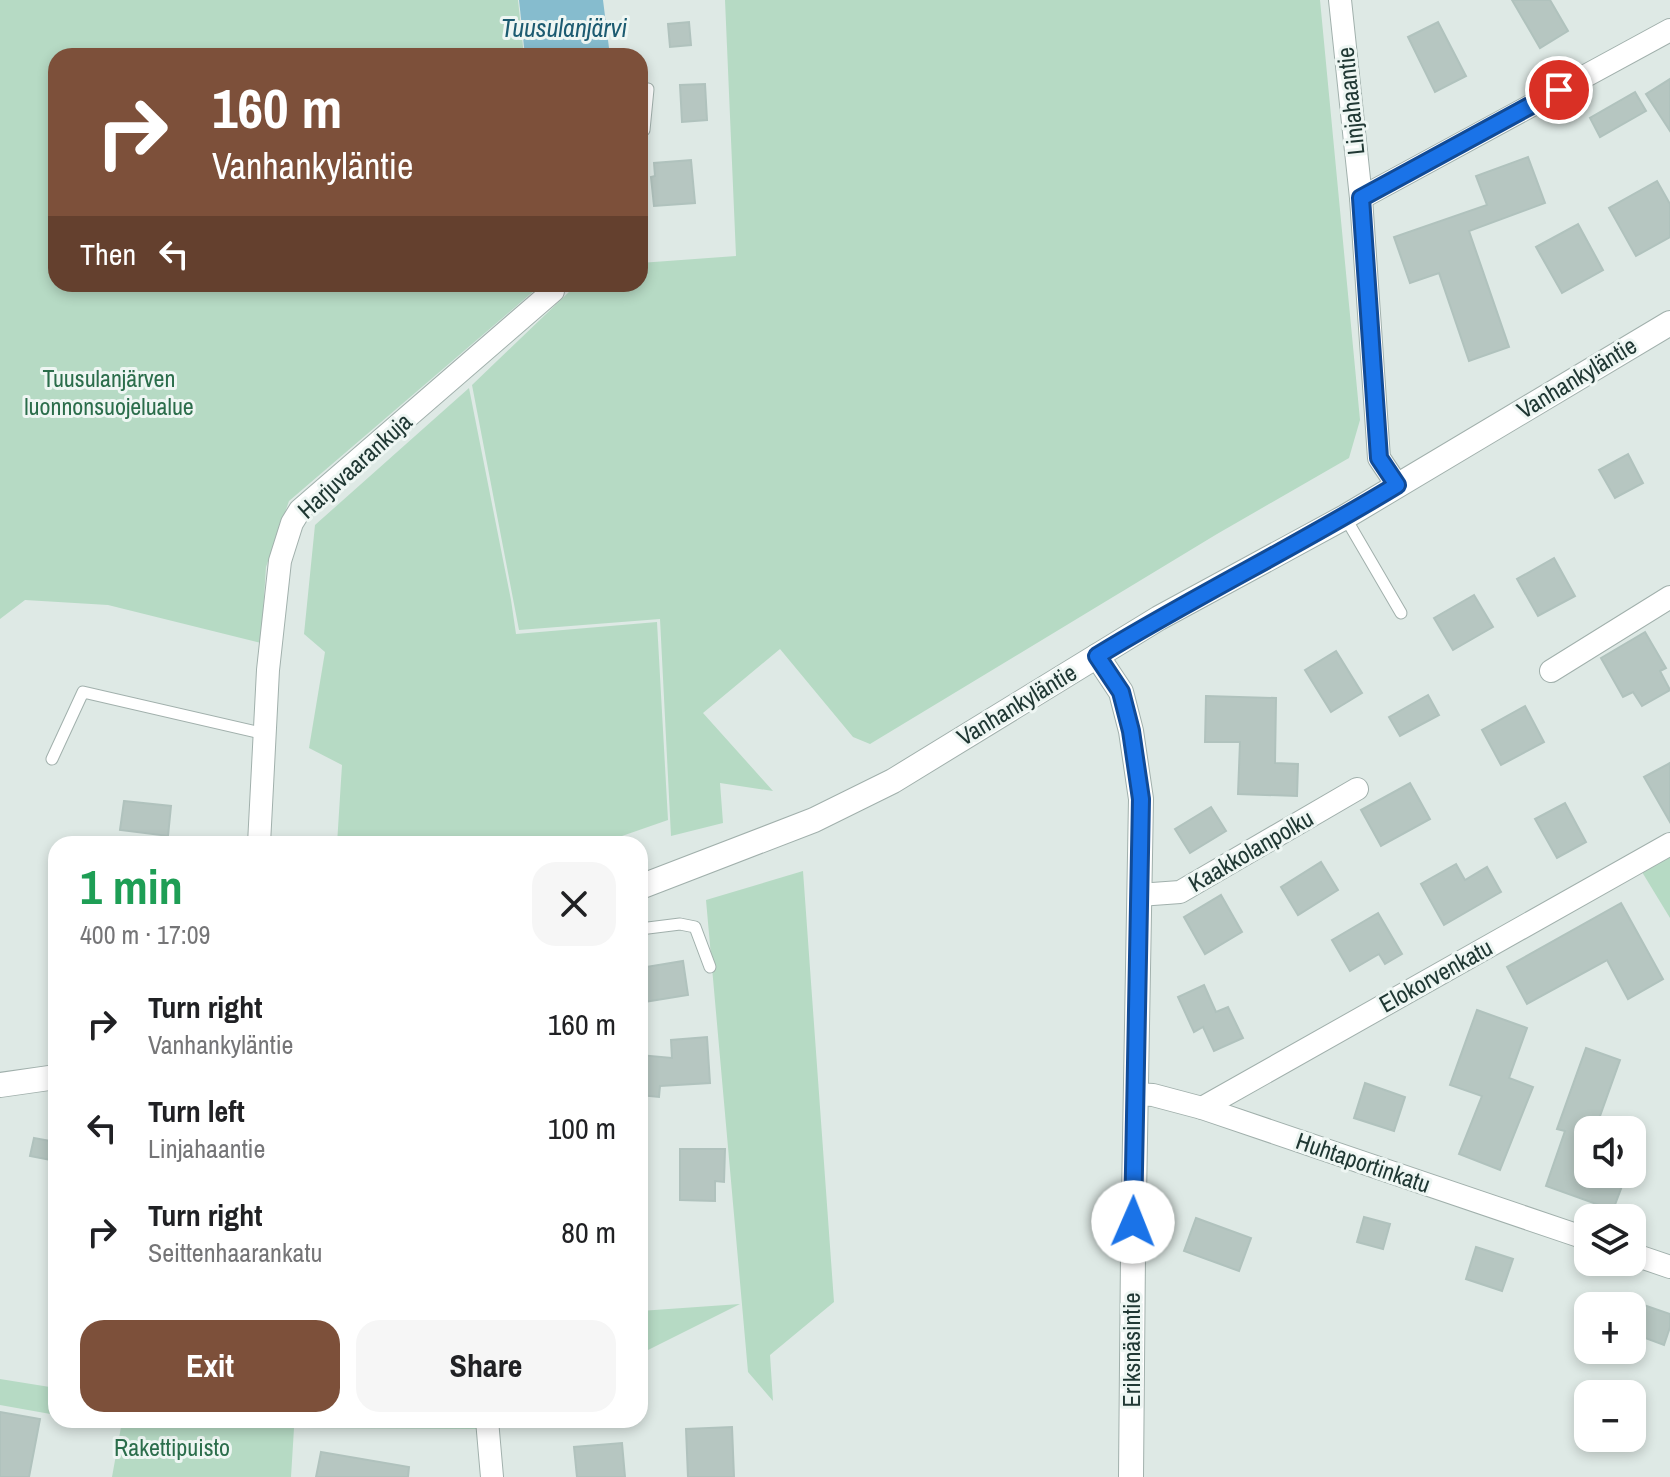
<!DOCTYPE html>
<html lang="en">
<head>
<meta charset="utf-8">
<style>
  :root { --surface:#fff; --page:#f6f6f6; --text:#202124; --muted:#757577; --accent:#7d503a }
  body { margin:0; font-family:"Archivo Narrow",sans-serif; background:var(--page); color:var(--text); height:100vh; display:flex; flex-direction:column; font-size:30px; white-space:nowrap }
  * { box-sizing:border-box; margin:0 }
  p { font-size:26px; color:var(--muted) }
  .icon { flex:none; width:44px; height:44px; fill:none; stroke:currentColor; stroke-width:2; stroke-linecap:round; stroke-linejoin:round }
  .map { position:relative; flex:1; overflow:hidden }
  .side { position:absolute; left:48px; top:836px; width:600px; height:592px; display:flex; flex-direction:column; background:var(--surface); border-radius:24px; box-shadow:0 4px 12px #0003 }
  .side>* { flex:none }
  .top-card { position:absolute; left:48px; top:48px; width:600px; height:244px; border-radius:24px; box-shadow:0 4px 12px #0003; background:#7d503a; color:#fff; overflow:hidden }
  .tools { position:absolute; left:1574px; top:1116px; display:grid; gap:16px }
  .tools a { display:grid; place-items:center; width:72px; height:72px; border-radius:16px; background:var(--surface); box-shadow:0 4px 12px #0003; font-size:40px }
  .pin { position:absolute; display:grid; place-items:center; width:68px; height:68px; color:#fff; margin:-34px; border:4px solid #fff; border-radius:50%; box-shadow:0 2px 8px #0007 }
  .me { position:absolute; width:88px; margin:-44px; rotate:1deg; stroke-linejoin:round; filter:drop-shadow(0 0 6px #0008) }
  .turn { display:flex; align-items:center; gap:28px; height:168px; padding:0 32px; font-size:36px }
  .turn .icon { width:104px; height:104px; stroke-width:2.5 }
  .turn b { display:block; font-size:56px; line-height:68px }
  .then { display:flex; align-items:center; height:76px; padding:0 32px; background:#0003; gap:16px; font-size:30px }
  .round { display:grid; place-items:center; flex:none; width:84px; height:84px; border-radius:24px; background:var(--page) }
  .overview { display:flex; align-items:center; justify-content:space-between; height:136px; padding:0 32px }
  h1 { font-size:48px; font-weight:700; line-height:60px; color:#1e9e55 }
  .primary-button { display:flex; gap:16px; margin-top:auto; padding:16px 32px }
  .primary-button a { flex:1; height:92px; border-radius:24px; background:var(--accent); color:#fff; font-size:32px; font-weight:700; line-height:92px; text-align:center }
  .primary-button a+a { background:var(--page); color:var(--text) }
  ul { padding:0; list-style:none }
  li { display:flex; align-items:center; gap:24px; height:104px; padding:0 32px }
  li div { flex:1 }
  li b { display:block; font-size:30px }
  li em { font-style:normal }
  .map>svg:first-child { display:block }
</style>
</head>
<body>
<div class="map">
<svg width="1670" height="1477" viewBox="0 0 1670 1477">
  <rect width="100%" height="100%" fill="#dee9e5"/>
  <g fill="#b6dac4">
    <path d="M0 0H518L524 56H56V284H542L289 501 266 567 261 643 108 605 25 600 0 619Z"/>
    <path d="M725 0H1320L1360 420 1349 458 1217 534 870 744 853 737 780 649 703 713 773 791 720 783 723 823 671 836 660 619 519 630 472 385 570 291V284H640V263L736 256Z"/>
    <path d="M469 388 511 600 516 634 657 622 668 820 599 844H337L342 765 309 748 325 652 304 634 315 525Z"/>
    <path d="M1670 857V918L1642 872Z"/>
    <path d="M803 871 834 1302 770 1355 773 1401 748 1372 706 900Z"/>
    <path d="M740 1304 640 1354V1311Z"/>
    <path d="M0 1379 56 1388V1415L0 1405Z"/>
    <path d="M82 1420H480L481 1429 294 1428 291 1477H112L121 1427Z"/>
  </g>
  <path fill="#86bcce" d="M519 0H603L610 56H525Z"/>
  <g fill="#b6c6c1" stroke="#b0c2bd" stroke-width="2">
    <path d="M1512 0H1550L1568 31 1540 48Z"/>
    <path d="M689 22 691 45 670 47 668 24Z"/>
    <path d="M1438 22 1466 76 1435 92 1408 37Z"/>
    <path d="M1670 79V131L1646 94Z"/>
    <path d="M705 84 707 120 682 122 680 85Z"/>
    <path d="M1635 92 1646 111 1600 137 1590 118Z"/>
    <path d="M1528 157 1545 203 1469 231 1509 347 1469 361 1439 273 1410 283 1394 237 1487 205 1476 176Z"/>
    <path d="M691 160 695 203 654 206 651 177 655 176 654 163Z"/>
    <path d="M1657 181 1670 204V237L1636 256 1609 208Z"/>
    <path d="M1578 224 1603 270 1562 293 1536 247Z"/>
    <path d="M1628 454 1643 483 1615 498 1599 470Z"/>
    <path d="M1554 558 1575 596 1538 616 1517 579Z"/>
    <path d="M1474 595 1493 627 1453 650 1434 618Z"/>
    <path d="M1645 632 1666 668 1660 671 1670 690 1642 706 1633 692 1623 697 1601 658Z"/>
    <path d="M1336 651 1362 693 1331 712 1305 670Z"/>
    <path d="M1428 695 1439 715 1400 736 1389 717Z"/>
    <path d="M1206 696 1276 698 1275 763 1298 764 1297 796 1238 794 1240 742H1205Z"/>
    <path d="M1525 706 1544 742 1501 765 1482 730Z"/>
    <path d="M1670 763V822L1644 777Z"/>
    <path d="M1410 783 1430 819 1381 846 1361 810Z"/>
    <path d="M124 801 171 806 168 836 120 830Z"/>
    <path d="M1565 803 1586 842 1557 858 1535 819Z"/>
    <path d="M1211 807 1226 831 1190 853 1175 829Z"/>
    <path d="M1321 862 1338 890 1298 915 1281 887Z"/>
    <path d="M1456 864 1465 880 1487 867 1501 892 1444 925 1421 884Z"/>
    <path d="M1221 895 1242 932 1205 954 1184 917Z"/>
    <path d="M1621 903 1663 979 1628 999 1607 960 1527 1004 1507 967Z"/>
    <path d="M1378 913 1402 954 1385 964 1379 954 1350 971 1332 940Z"/>
    <path d="M683 961 688 995 644 1002 640 968Z"/>
    <path d="M1204 985 1216 1012 1228 1007 1243 1038 1214 1051 1203 1027 1194 1032 1178 997Z"/>
    <path d="M1477 1010 1527 1028 1509 1078 1533 1087 1500 1170 1459 1154 1482 1096 1450 1085Z"/>
    <path d="M707 1037 710 1083 660 1086 659 1097 640 1095V1055L672 1058 671 1040Z"/>
    <path d="M1586 1048 1620 1060 1595 1130H1588V1174H1613L1625 1178 1613 1210 1546 1186 1565 1131 1557 1129Z"/>
    <path d="M1365 1083 1405 1097 1394 1131 1354 1118Z"/>
    <path d="M34 1138 56 1142V1161L30 1156Z"/>
    <path d="M680 1149H725L724 1182 715 1181V1201L680 1200Z"/>
    <path d="M1364 1217 1390 1224 1383 1249 1357 1242Z"/>
    <path d="M1196 1218 1251 1238 1239 1271 1184 1251Z"/>
    <path d="M1476 1247 1513 1259 1502 1291 1466 1279Z"/>
    <path d="M1632 1301 1670 1314V1327L1664 1345 1632 1333Z"/>
    <path d="M0 1412 40 1419 29 1477H0Z"/>
    <path d="M732 1427 734 1477H688L686 1429Z"/>
    <path d="M622 1443 625 1477H577L574 1447Z"/>
    <path d="M321 1452 409 1467 408 1477H316Z"/>
  </g>
  <g fill="none" stroke-linecap="round" stroke-linejoin="round">
    <defs>
      <g id="service">
        <path d="M640 132 644 130 648 89"/>
        <path d="M1345 517 1401 613"/>
        <path d="M52 759 83 692 265 734"/>
        <path d="M640 929 680 924 695 927 710 967"/>
      </g>
      <g id="minor">
        <path d="M1340 0 1361 198 1379 458 1397 485"/>
        <path d="M1361 198 1670 30"/>
        <path d="M1551 671 1670 597"/>
        <path d="M259 844 268 670 280 561 292 523 300 510 553 291"/>
        <path d="M1139 895 1180 892 1357 789"/>
        <path d="M1135 1094 1153 1095 1202 1108 1588 1239"/>
        <path d="M1202 1108 1670 844"/>
        <path d="M1632 1254 1670 1267"/>
        <path d="M487 1420 492 1477"/>
      </g>
      <g id="tertiary">
        <path d="M1097 656 1121 692 1131 731 1141 799 1133 1253 1131 1477"/>
        <path d="M640 887 814 820 893 781 1159 618 1345 517 1670 323"/>
        <path d="M0 1085 56 1077"/>
      </g>
    </defs>
    <use href="#service" stroke="#a1b0ac" stroke-width="13"/>
    <use href="#minor" stroke="#a1b0ac" stroke-width="24"/>
    <use href="#tertiary" stroke="#a1b0ac" stroke-width="26"/>
    <use href="#service" stroke="#fff" stroke-width="11"/>
    <use href="#minor" stroke="#fff" stroke-width="22"/>
    <use href="#tertiary" stroke="#fff" stroke-width="24"/>
  </g>
  <g fill="none" stroke-linecap="round" stroke-linejoin="round">
    <defs>
      <path id="route" d="M1133 1222 1141 799 1131 731 1121 692 1097 656C1195 596 1299 545 1397 485L1379 458 1361 198 1559 90"/>
    </defs>
    <use href="#route" stroke="#114b97" stroke-width="20"/>
    <use href="#route" stroke="#1a73e8" stroke-width="14"/>
  </g>
  <g text-anchor="middle" stroke-width="6" stroke-linejoin="round" paint-order="stroke">
    <g font-size="24" fill="#203834" stroke="#eef6f3">
      <text transform="translate(1351 101) rotate(-96)" y="8">Linjahaantie</text>
      <text transform="translate(1577 378) rotate(-31)" y="8">Vanhankyläntie</text>
      <text transform="translate(355 466) rotate(-42)" y="8">Harjuvaarankuja</text>
      <text transform="translate(1017 705) rotate(-31)" y="8">Vanhankyläntie</text>
      <text transform="translate(1251 851) rotate(-30)" y="8">Kaakkolanpolku</text>
      <text transform="translate(1436 976) rotate(-29)" y="8">Elokorvenkatu</text>
      <text transform="translate(1363 1163) rotate(19)" y="8">Huhtaportinkatu</text>
      <text transform="translate(1132 1350) rotate(-90)" y="8">Eriksnäsintie</text>
    </g>
    <g font-size="24" fill="#2b6d4b" stroke="#eef6f3">
      <text x="109" y="387">Tuusulanjärven<tspan x="109" dy="28">luonnonsuojelualue</tspan></text>
      <text x="172" y="1456">Rakettipuisto</text>
    </g>
    <g font-size="26" font-style="italic" fill="#1c5b71" stroke="#eef6f3">
      <text x="564" y="37">Tuusulanjärvi</text>
    </g>
  </g>
</svg>
<div class="tools">
<a><svg class="icon" aria-label="sound" viewBox="0 0 24 24"><path d="M4 9h4l5-4v14l-5-4H4zM17 9q2 3 0 6"/></svg></a>
<a><svg class="icon" aria-label="layers" viewBox="0 0 24 24"><path d="M12 4l9 5-9 5-9-5zM3 14l9 5 9-5"/></svg></a>
<a>+</a>
<a>−</a>
</div>
<div class="pin" style="left:1559px;top:90px;background:#d93025"><svg class="icon" aria-label="arrive" viewBox="0 0 24 24"><path d="M6 21V4h12l-3 4 3 4H6"/></svg></div>
<svg class="me" style="left:1133px;top:1222px" viewBox="-20 -20 40 40"><circle r="19" fill="#fff"/><path d="M0-13L10 11 0 6-10 11z" fill="#1a73e8"/></svg>
<div class="top-card">
<div class="turn"><svg class="icon" aria-label="right" viewBox="0 0 24 24"><path d="M7 20v-9h11M14 6l5 5-5 5"/></svg><div><b>160 m</b>Vanhankyläntie</div></div>
<div class="then">Then<svg class="icon" aria-label="left" viewBox="0 0 24 24"><path d="M17 20v-9H6M10 6l-5 5 5 5"/></svg></div>
</div>
<section class="side">
<div class="overview"><div><h1>1 min</h1><p>400 m · 17:09</p></div><a class="round"><svg class="icon" aria-label="close" viewBox="0 0 24 24"><path d="M6 6l12 12M18 6L6 18"/></svg></a></div>
<ul>
<li><svg class="icon" aria-label="right" viewBox="0 0 24 24"><path d="M7 20v-9h11M14 6l5 5-5 5"/></svg><div><b>Turn right</b><p>Vanhankyläntie</p></div><em>160 m</em></li>
<li><svg class="icon" aria-label="left" viewBox="0 0 24 24"><path d="M17 20v-9H6M10 6l-5 5 5 5"/></svg><div><b>Turn left</b><p>Linjahaantie</p></div><em>100 m</em></li>
<li><svg class="icon" aria-label="right" viewBox="0 0 24 24"><path d="M7 20v-9h11M14 6l5 5-5 5"/></svg><div><b>Turn right</b><p>Seittenhaarankatu</p></div><em>80 m</em></li>
</ul>
<div class="primary-button"><a>Exit</a><a>Share</a></div>
</section>
</div>
</body>
</html>
